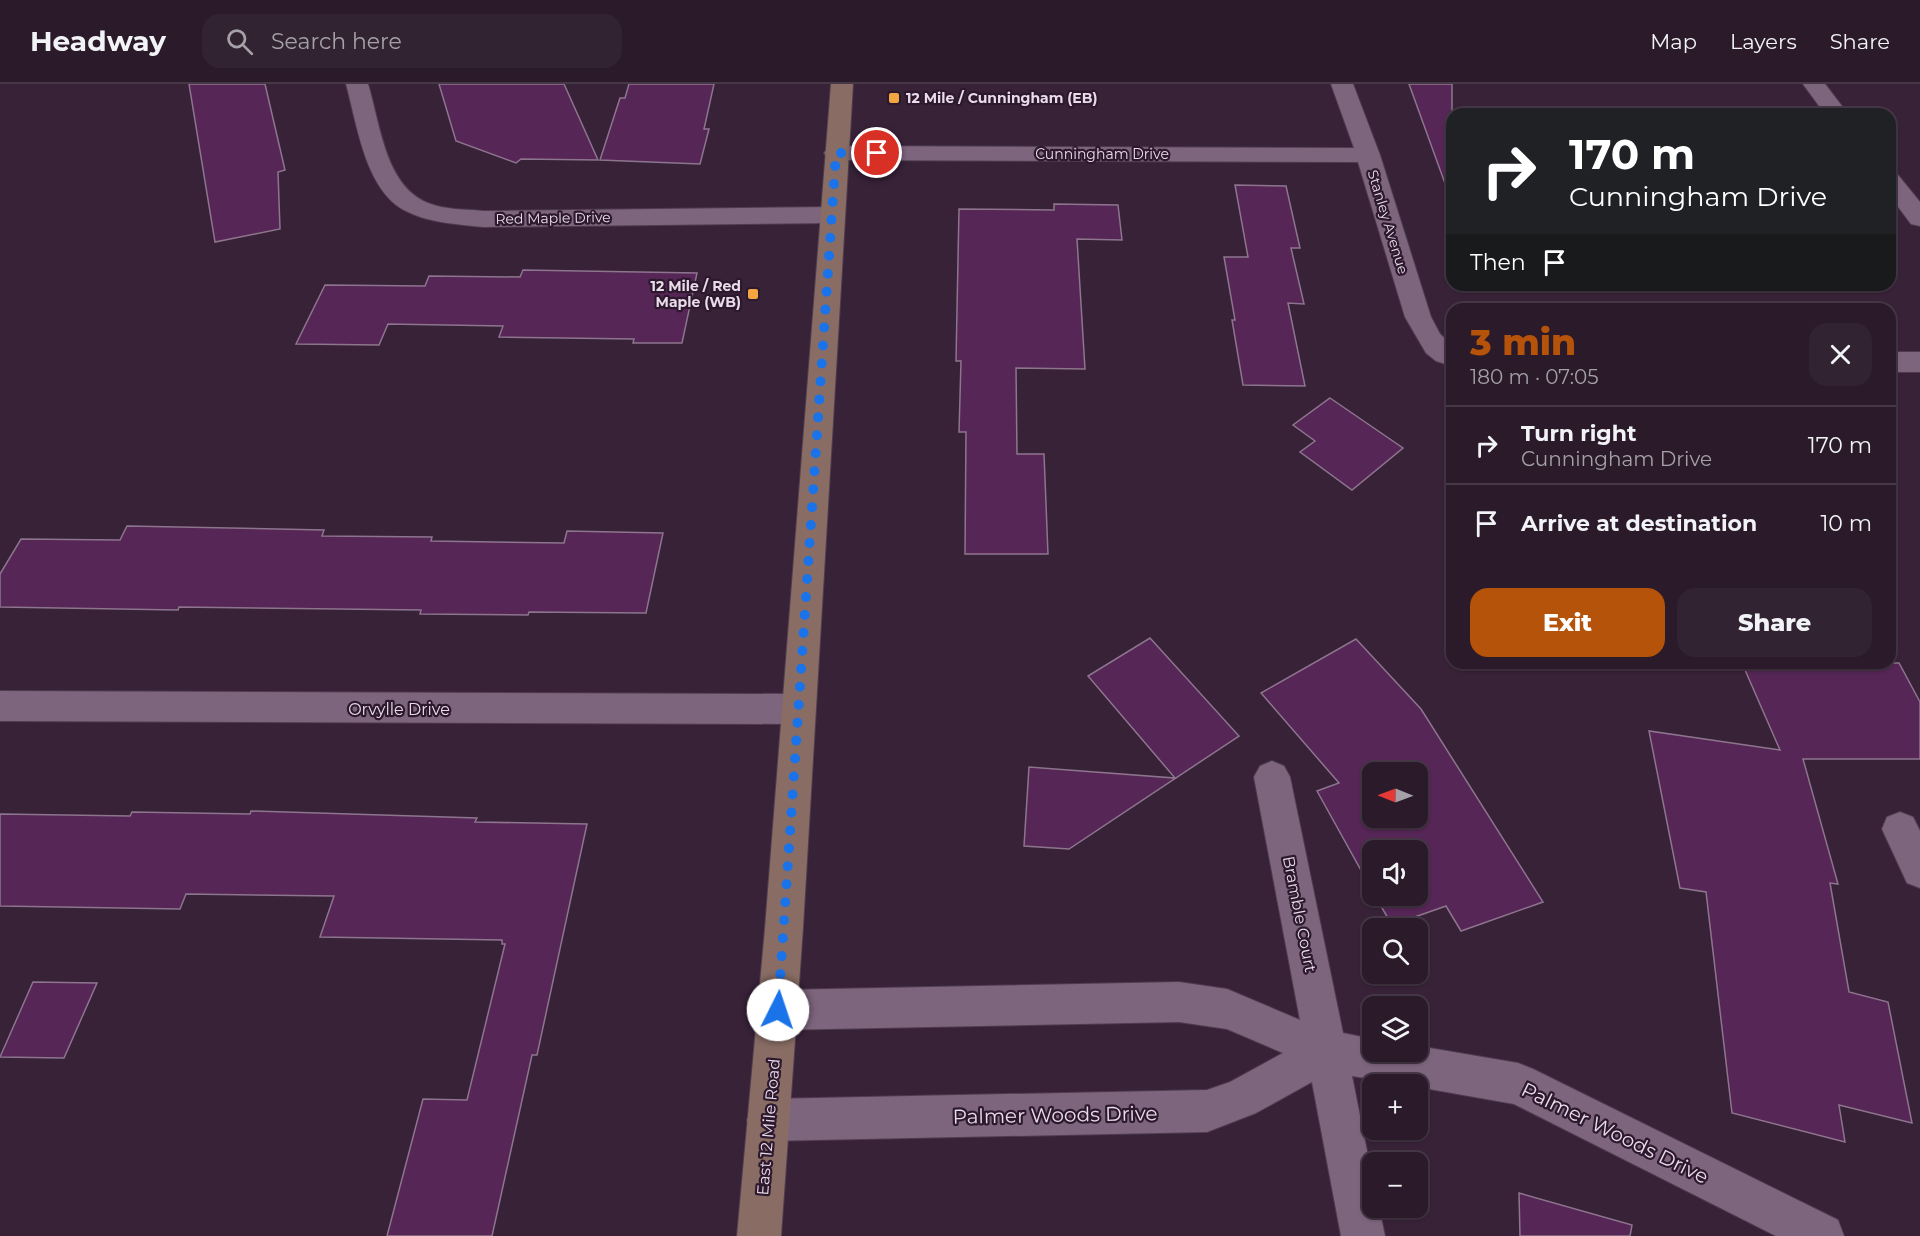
<!DOCTYPE html>
<html lang="en">
<head>
<meta charset="utf-8">
<style>
  :root { --surface:#2a1a2a; --page:#322332; --text:#f1f3f6; --muted:#a5a1a8; --line:#463847; --accent:#b45309 }
  body { margin:0; font-family:Montserrat,sans-serif; background:var(--page); color:var(--text); height:100vh; display:flex; flex-direction:column; font-size:22px; white-space:nowrap }
  * { box-sizing:border-box; margin:0 }
  p { font-size:20px; color:var(--muted) }
  .icon { flex:none; width:33px; height:33px; fill:none; stroke:currentColor; stroke-width:2; stroke-linecap:round; stroke-linejoin:round }
  .map { position:relative; flex:1; overflow:hidden }
  .drawer { position:absolute; left:1446px; top:219px; width:450px; height:366px; display:flex; flex-direction:column; background:var(--surface); border-radius:18px; box-shadow:0 2px 4px #0004,0 0 0 2px var(--line) }
  .drawer>* { flex:none }
  .banner { position:absolute; left:1446px; top:24px; width:450px; height:183px; border-radius:18px; box-shadow:0 2px 4px #0004,0 0 0 2px var(--line); background:#202124; color:#fff; overflow:hidden }
  .needle { width:39px; rotate:271deg }
  .fabs { position:absolute; left:1362px; top:678px; display:grid; gap:12px }
  .fabs a { display:grid; place-items:center; width:66px; height:66px; border-radius:12px; background:var(--surface); box-shadow:0 2px 4px #0004,0 0 0 2px var(--line); font-size:30px }
  .pin { position:absolute; display:grid; place-items:center; width:51px; height:51px; color:#fff; margin:-26px; border:3px solid #fff; border-radius:50%; box-shadow:0 2px 6px #0007 }
  .me { position:absolute; width:66px; margin:-33px; rotate:4deg; stroke-linejoin:round; filter:drop-shadow(0 0 4px #0008) }
  .turn { display:flex; align-items:center; gap:21px; height:126px; padding:0 24px; font-size:27px }
  .turn .icon { width:78px; height:78px; stroke-width:2.5 }
  .turn b { display:block; font-size:42px; line-height:51px }
  .then { display:flex; align-items:center; height:57px; padding:0 24px; background:#0003; gap:12px; font-size:22px }
  .round { display:grid; place-items:center; flex:none; width:63px; height:63px; border-radius:18px; background:var(--page) }
  .overview { display:flex; align-items:center; justify-content:space-between; height:102px; padding:0 24px }
  h1 { font-size:36px; font-weight:800; line-height:45px; color:var(--accent) }
  .action { display:flex; gap:12px; margin-top:auto; padding:12px 24px }
  .action a { flex:1; height:69px; border-radius:18px; background:var(--accent); color:#fff; font-size:24px; font-weight:800; line-height:69px; text-align:center }
  .action a+a { background:var(--page); color:var(--text) }
  ul { padding:0; list-style:none }
  li { display:flex; align-items:center; gap:18px; height:78px; padding:0 24px; border-top:2px solid var(--line) }
  li div { flex:1 }
  li b { display:block; font-size:22px }
  li em { font-style:normal }
  header { display:flex; align-items:center; gap:36px; box-sizing:border-box; height:84px; padding:0 30px; background:var(--surface); border-bottom:2px solid var(--line) }
  header strong { font-size:28px }
  nav { display:flex; gap:33px; margin-inline-start:auto; font-size:21px }
  .search { width:420px; height:54px; background:var(--page); display:flex; align-items:center; gap:15px; box-sizing:border-box; padding:0 21px; border-radius:18px; color:var(--muted); font-size:22px }
  .map>svg:first-child { display:block }
</style>
</head>
<body>
<header>
<strong>Headway</strong>
<div class="search"><svg class="icon" aria-label="search" viewBox="0 0 24 24"><circle cx="10" cy="10" r="6"/><path d="M15 15l6 6"/></svg>Search here</div>
<nav><a>Map</a><a>Layers</a><a>Share</a></nav>
</header>
<div class="map">
<svg width="1920" height="1152" viewBox="0 0 1920 1152">
  <rect width="100%" height="100%" fill="#382238"/>
  <g fill="#552656" stroke="#8e758e" stroke-width="1.5" fill-rule="evenodd">
    <path d="M189 0H265L285 86 278 88 280 145 215 158Z"/>
    <path d="M439 0H564L598 76 521 75 516 79 456 57Z"/>
    <path d="M629 0H714L704 45H709L700 80 600 76 620 14H625Z"/>
    <path d="M1409 0H1452V104L1447 105Z"/>
    <path d="M1235 101 1286 102 1300 164H1291L1304 220 1288 219 1305 302 1243 301 1232 236H1235L1224 173H1248Z"/>
    <path d="M1054 120 1118 121 1122 156 1077 155 1085 285 1016 284 1017 370H1044L1048 470H965L966 348H959L961 277H956L959 125 1054 126Z"/>
    <path d="M523 186 697 189 682 259H633L634 255 499 253 503 242 388 240 379 261 296 260 325 201 425 202 429 192 520 193Z"/>
    <path d="M1330 314 1403 364 1352 406 1300 368 1315 357 1293 341Z"/>
    <path d="M127 442 324 446 322 452 432 453 431 457 564 459 567 447 663 449 646 529 529 528 528 531 420 530 421 526 179 523 178 526 0 523V490L21 455 120 456Z"/>
    <path d="M1150 554 1239 652 1069 765 1024 762 1029 683 1175 694 1088 592Z"/>
    <path d="M1356 555 1421 625 1543 818 1461 847 1446 822 1392 841 1375 812H1418V766H1372V806L1317 707 1339 699 1261 609ZM1372 688H1418V734H1372Z"/>
    <path d="M1742 579H1899L1920 618V675H1803L1838 800 1830 799 1849 908 1888 918 1912 1039 1839 1021 1845 1058 1732 1029 1706 808 1680 804 1649 647 1780 666Z"/>
    <path d="M251 727 477 734 475 738 587 740 537 971H532L492 1152H387L423 1015 467 1016 505 860H502V856L320 853 334 812 186 810 180 825 0 822V730L130 732 132 728 250 730Z"/>
    <path d="M33 898 97 899 64 974 0 973Z"/>
    <path d="M1519 1109 1632 1141 1630 1152H1520Z"/>
  </g>
  <g fill="none" stroke-linecap="round" stroke-linejoin="round">
    <defs>
      <g id="minor">
        <path d="M346 0H368C380 39 385 102 428 119 445 126 465 125 483 127L832 123 841 125 844 131 841 137 832 139 483 143C457 140 429 139 406 127 365 107 357 39 346 0Z"/>
        <path d="M1331 0H1353L1380 71 1431 233 1440 250 1452 261V282L1436 277 1426 269 1405 233 1358 78 836 76 828 74 824 69 828 64 836 62 1354 64Z"/>
        <path d="M1803 0H1825L1848 30H1825Z"/>
        <path d="M1890 89 1898 91 1920 118V142L1911 140 1890 112Z"/>
        <rect x="1890" y="268" width="30" height="20"/>
        <path d="M0 607 797 610 809 614 814 625 809 636 797 640 0 637Z"/>
        <path d="M1272 677 1284 682 1290 693 1343 949 1372 955V968H1418V962L1518 979 1533 985 1838 1136 1844 1152H1776L1514 1020 1418 1003V1000H1403L1352 992 1372 1092V1124H1379L1385 1152H1341L1312 998 1256 1029 1207 1048 768 1057 753 1051 747 1036 753 1021 768 1015 1207 1006 1230 998 1283 969 1227 945 1179 938 778 946 764 940 758 926 764 912 778 906 1179 898 1227 905 1300 936 1254 693 1260 682Z"/>
        <path d="M1900 728 1913 733 1920 747V804L1907 799 1882 745 1887 733Z"/>
      </g>
      <path id="secondary" d="M831 0H853L803 844 781 1152H737L765 844Z"/>
    </defs>
    <use href="#minor" stroke="#4f3d4f" stroke-width="2"/>
    <use href="#secondary" stroke="#4f3d4f" stroke-width="2"/>
    <use href="#minor" fill="#7e657e" fill-rule="evenodd"/>
    <use href="#secondary" fill="#896d64" fill-rule="evenodd"/>
  </g>
  <g fill="none" stroke-linecap="round" stroke-linejoin="round">
    <path stroke="#1a73e8" stroke-width="10" stroke-dasharray="0 18" d="M778 926 836 69H877"/>
  </g>
  <g fill="#f2a541" stroke="#2d192e" stroke-width="2">
    <rect x="888" y="8" width="12" height="12" rx="3"/>
    <rect x="747" y="204" width="12" height="12" rx="3"/>
  </g>
  <g text-anchor="middle" stroke-width="4.5" stroke-linejoin="round" paint-order="stroke">
    <g font-size="14" font-weight="bold" fill="#e9dbe9" stroke="#2d192e" text-anchor="start">
      <text x="906" y="19">12 Mile / Cunningham (EB)</text>
      <text x="741" y="207" text-anchor="end">12 Mile / Red<tspan x="741" dy="16">Maple (WB)</tspan></text>
    </g>
    <g font-size="14" fill="#e9dbe9" stroke="#2d192e">
      <text x="1102" y="75">Cunningham Drive</text>
      <text transform="translate(553 134) rotate(-1)" y="5">Red Maple Drive</text>
      <text transform="translate(1388 138) rotate(73)" y="5">Stanley Avenue</text>
    </g>
    <g font-size="16" fill="#e9dbe9" stroke="#2d192e">
      <text x="399" y="631">Orvylle Drive</text>
      <text transform="translate(1300 830) rotate(79)" y="6">Bramble Court</text>
      <text transform="translate(768 1043) rotate(-85)" y="6">East 12 Mile Road</text>
    </g>
    <g font-size="20" fill="#e9dbe9" stroke="#2d192e">
      <text transform="translate(1055 1031) rotate(-1)" y="7">Palmer Woods Drive</text>
      <text transform="translate(1615 1049) rotate(26)" y="7">Palmer Woods Drive</text>
    </g>
  </g>
</svg>
<div class="fabs">
<a><svg class="needle" viewBox="-14 -14 28 28"><path d="M0-13l5 13h-10z" fill="#e53935"/><path d="M0 13l5-13h-10z" fill="#a5a1a8"/></svg></a>
<a><svg class="icon" aria-label="sound" viewBox="0 0 24 24"><path d="M4 9h4l5-4v14l-5-4H4zM17 9q2 3 0 6"/></svg></a>
<a><svg class="icon" aria-label="search" viewBox="0 0 24 24"><circle cx="10" cy="10" r="6"/><path d="M15 15l6 6"/></svg></a>
<a><svg class="icon" aria-label="layers" viewBox="0 0 24 24"><path d="M12 4l9 5-9 5-9-5zM3 14l9 5 9-5"/></svg></a>
<a>+</a>
<a>−</a>
</div>
<div class="pin" style="left:877px;top:69px;background:#d93025"><svg class="icon" aria-label="arrive" viewBox="0 0 24 24"><path d="M6 21V4h12l-3 4 3 4H6"/></svg></div>
<svg class="me" style="left:778px;top:926px" viewBox="-20 -20 40 40"><circle r="19" fill="#fff"/><path d="M0-13L10 11 0 6-10 11z" fill="#1a73e8"/></svg>
<div class="banner">
<div class="turn"><svg class="icon" aria-label="right" viewBox="0 0 24 24"><path d="M7 20v-9h11M14 6l5 5-5 5"/></svg><div><b>170 m</b>Cunningham Drive</div></div>
<div class="then">Then<svg class="icon" aria-label="arrive" viewBox="0 0 24 24"><path d="M6 21V4h12l-3 4 3 4H6"/></svg></div>
</div>
<section class="drawer">
<div class="overview"><div><h1>3 min</h1><p>180 m · 07:05</p></div><a class="round"><svg class="icon" aria-label="close" viewBox="0 0 24 24"><path d="M6 6l12 12M18 6L6 18"/></svg></a></div>
<ul>
<li><svg class="icon" aria-label="right" viewBox="0 0 24 24"><path d="M7 20v-9h11M14 6l5 5-5 5"/></svg><div><b>Turn right</b><p>Cunningham Drive</p></div><em>170 m</em></li>
<li><svg class="icon" aria-label="arrive" viewBox="0 0 24 24"><path d="M6 21V4h12l-3 4 3 4H6"/></svg><div><b>Arrive at destination</b></div><em>10 m</em></li>
</ul>
<div class="action"><a>Exit</a><a>Share</a></div>
</section>
</div>
</body>
</html>
